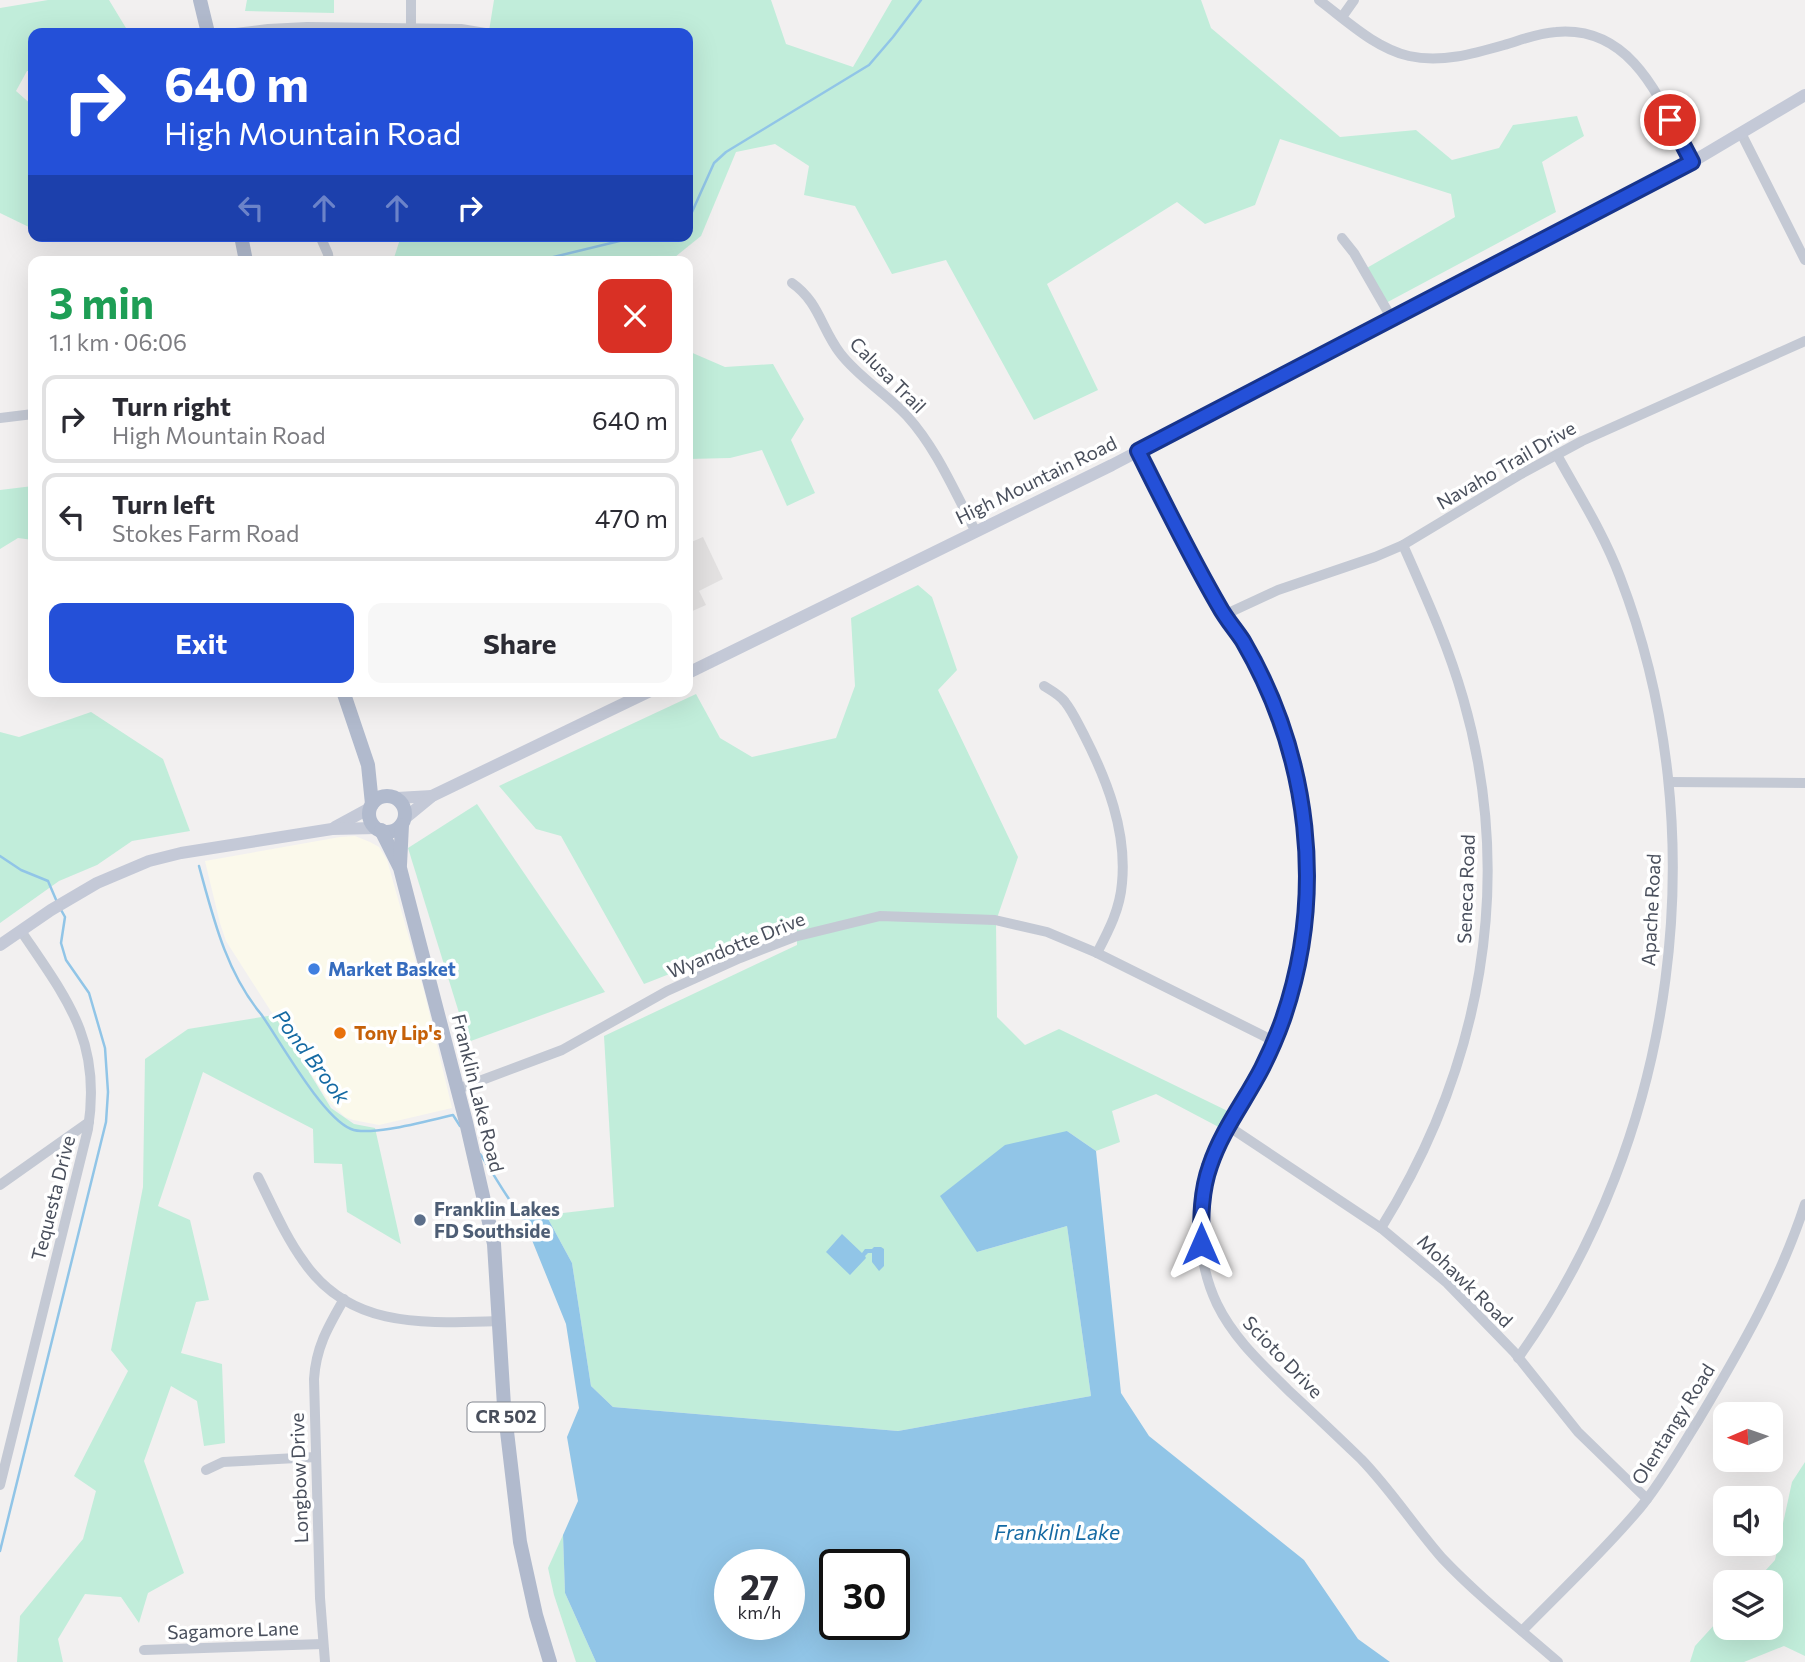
<!DOCTYPE html>
<html lang="en">
<head>
<meta charset="utf-8">
<style>
  :root { --surface:#fff; --page:#f7f7f7; --text:#2b2b33; --muted:#7c7c81; --line:#e1e1e2; --accent:#2450d8 }
  body { margin:0; font-family:Commissioner,sans-serif; background:var(--page); color:var(--text); height:100vh; display:flex; flex-direction:column; font-size:26px; white-space:nowrap }
  * { box-sizing:border-box; margin:0 }
  p { font-size:23px; color:var(--muted) }
  .icon { flex:none; width:38px; height:38px; fill:none; stroke:currentColor; stroke-width:2; stroke-linecap:round; stroke-linejoin:round }
  .map { position:relative; flex:1; overflow:hidden }
  .drawer { position:absolute; left:28px; top:256px; width:665px; height:441px; display:flex; flex-direction:column; background:var(--surface); border-radius:14px; box-shadow:0 7px 28px #0002 }
  .drawer>* { flex:none }
  .banner { position:absolute; left:28px; top:28px; width:665px; height:214px; border-radius:14px; box-shadow:0 7px 28px #0002; background:#2450d8; color:#fff; overflow:hidden }
  .needle { width:46px; rotate:268deg }
  .controls { position:absolute; left:1713px; top:1402px; display:grid; gap:14px }
  .controls a { display:grid; place-items:center; width:70px; height:70px; border-radius:14px; background:var(--surface); box-shadow:0 7px 28px #0002; font-size:35px }
  .speed { position:absolute; left:714px; top:1549px; display:flex; gap:14px; font-size:35px; font-weight:700; text-align:center }
  .speed>* { display:grid; place-content:center; width:91px; height:91px; border-radius:50%; background:var(--surface); box-shadow:0 7px 28px #0002; line-height:1 }
  .speed small { font-size:18px; font-weight:400 }
  .speed .limit { border:4px solid #111; border-radius:10px; background:#fff; color:#111 }
  .pin { position:absolute; display:grid; place-items:center; width:60px; height:60px; color:#fff; margin:-30px; border:4px solid #fff; border-radius:50%; box-shadow:0 2px 7px #0007 }
  .me { position:absolute; width:77px; margin:-38px; rotate:0deg; stroke-linejoin:round; filter:drop-shadow(0 0 5px #0008) }
  .turn { display:flex; align-items:center; gap:24px; height:147px; padding:0 21px; font-size:32px }
  .turn .icon { width:91px; height:91px; stroke-width:2.5 }
  .turn b { display:block; font-size:49px; line-height:60px }
  .lanes { display:flex; align-items:center; height:66px; padding:0 21px; background:#0003; justify-content:center; gap:35px; direction:ltr }
  .lanes .off { opacity:.35 }
  .round { display:grid; place-items:center; flex:none; width:74px; height:74px; border-radius:14px; background:var(--page) }
  .summary { display:flex; align-items:center; justify-content:space-between; height:119px; padding:0 21px }
  h1 { font-size:42px; font-weight:700; line-height:52px; color:#1e9e55 }
  .cta { display:flex; gap:14px; margin-top:auto; padding:14px 21px }
  .cta a { flex:1; height:80px; border-radius:14px; background:var(--accent); color:#fff; font-size:28px; font-weight:700; line-height:80px; text-align:center }
  .cta a+a { background:var(--page); color:var(--text) }
  ul { padding:0; list-style:none }
  li { display:flex; align-items:center; gap:21px; height:88px; margin:0 14px 10px; padding:0 7px; border:4px solid var(--line); border-radius:14px }
  li div { flex:1 }
  li b { display:block; font-size:26px }
  li em { font-style:normal }
  .map>svg:first-child { display:block }
</style>
</head>
<body>
<div class="map">
<svg width="1805" height="1662" viewBox="0 0 1805 1662">
  <rect width="100%" height="100%" fill="#f2f0f0"/>
  <path fill="#fbf9eb" d="M355 836 370 842 379 847 387 860 424 991 452 1108 379 1125 353 1120 345 1117 329 1102 226 941 220 923 205 861 340 837Z"/>
  <path fill="#e3e1e1" d="M703 537 723 579 699 591 706 605 688 613 690 616 688 617V540L689 543Z"/>
  <g fill="#c1edda">
    <path d="M48 0H109L129 33H33V71H27L16 91 33 106V229L0 213V8Z"/>
    <path d="M247 0H334V13L245 11Z"/>
    <path d="M494 0H771L786 44 853 67 892 0H1201L1211 28 1340 137 1416 130 1452 160 1499 148 1513 125 1577 116 1584 136 1542 162 1556 212 1384 304 1365 269 1455 217 1451 194 1280 139 1255 205 1205 224 1177 202 1047 284 1098 390 1034 420 946 260 892 274 855 206 804 195 809 166 775 144 736 152 701 236 675 257 674 261H393L401 236H688V33H620L619 29 605 33H497L489 31Z"/>
    <path d="M688 351 725 367 773 364 804 419 791 440 815 493 787 506 762 450 730 458 688 459Z"/>
    <path d="M33 486V540L18 538 0 549V490Z"/>
    <path d="M918 585 932 597 957 670 938 690 1018 857 996 921 997 1017 1025 1045 1059 1029 1240 1117 1230 1133 1156 1094 1112 1111 1120 1142 1096 1151 1067 1131 977 1252 1067 1226 1091 1396 898 1431 613 1407 591 1386 572 1263 546 1215 614 1207 604 1036 797 945V924L644 984 561 836 536 829 499 786 696 694 720 738 752 757 836 738 855 686 851 618Z"/>
    <path d="M91 712 163 759 190 831 132 841 97 865 59 881 0 923V732L19 737Z"/>
    <path d="M477 804 605 992 468 1042 408 848Z"/>
    <path d="M274 1015 331 1108 354 1124 375 1128 401 1244 347 1212 342 1164 314 1163 313 1129 203 1072 158 1206 190 1220 209 1300 196 1302 181 1353 222 1364 225 1443 204 1446 197 1401 171 1386 144 1461 184 1573 148 1593 139 1623 121 1597 85 1594 58 1639 63 1662H17L20 1616 83 1539 96 1491 74 1476 128 1371 111 1350 143 1187 145 1059 188 1029Z"/>
    <path d="M1805 1462V1656L1784 1646 1744 1662H1690L1695 1646 1725 1613 1726 1628H1771V1582H1755L1775 1560 1792 1482Z"/>
    <path d="M563 1535 565 1593 596 1662H576L554 1595 548 1568Z"/>
  </g>
  <g fill="#91c5e7" fill-rule="evenodd">
    <path d="M1067 1131 1096 1151 1121 1393 1149 1436 1304 1560 1358 1639 1390 1662H596L565 1593 563 1535 578 1501 567 1437 579 1408 566 1324 523 1218 546 1215 572 1263 591 1386 613 1407 898 1431 1091 1396 1067 1226 977 1252 940 1196 1005 1145ZM730 1564H789V1624H730ZM835 1564H894V1624H835Z"/>
    <path d="M842 1234 862 1253 865 1249H872L874 1247H881L884 1249V1266L879 1271 872 1262V1253H868L865 1256 866 1258 850 1275 826 1252Z"/>
  </g>
  <g fill="none" stroke-linecap="round" stroke-linejoin="round">
    <g stroke="#91c5e7" stroke-width="2.5">
      <path d="M688 221 714 163 726 152 869 65 893 37 921 0"/>
      <path d="M537 261 640 236"/>
      <path d="M0 856 21 870 48 881 57 902"/>
      <path d="M199 866C213 917 226 972 261 1014 280 1041 322 1117 351 1129 370 1137 430 1120 453 1115L460 1126"/>
      <path d="M480 1154C495 1175 506 1198 523 1218"/>
      <path d="M0 1551 106 1122 108 1092 105 1048 89 993 66 960 61 943 65 917 60 908"/>
    </g>
    <g stroke="#c4c9d4" stroke-width="10">
      <path d="M1319 0C1347 21 1375 48 1409 56 1441 63 1473 54 1504 45 1521 40 1538 33 1556 32 1635 25 1662 105 1692 162"/>
      <path d="M1342 17 1354 0"/>
      <path d="M411 28V0"/>
      <path d="M236 33 268 29 307 27 461 29 485 33"/>
      <path d="M1741 133 1805 260"/>
      <path d="M320 236 328 254 329 261"/>
      <path d="M1342 238 1354 253 1392 319"/>
      <path d="M792 283C819 302 821 328 840 353 859 378 886 393 907 416 937 449 955 493 976 532"/>
      <path d="M0 418 33 414"/>
      <path d="M1138 451C1164 502 1189 552 1216 602 1224 617 1236 629 1244 644 1278 705 1302 774 1306 845 1311 921 1296 997 1263 1065 1246 1099 1222 1129 1210 1165 1195 1210 1197 1262 1217 1304 1234 1339 1262 1364 1289 1391 1313 1413 1337 1436 1361 1459 1391 1490 1414 1526 1442 1558 1478 1596 1519 1628 1558 1662"/>
      <path d="M1224 615 1278 590 1375 557 1403 545 1521 474 1582 441 1805 341"/>
      <path d="M1044 686C1052 691 1060 695 1065 702 1073 712 1078 724 1084 735 1107 780 1127 831 1122 883 1120 909 1109 930 1097 953"/>
      <path d="M1669 782 1805 783"/>
      <path d="M458 1089 562 1050 667 991 740 958 794 937 880 916 995 920 1047 932 1097 953 1274 1041"/>
      <path d="M1228 1126 1381 1228 1447 1283 1514 1352 1578 1432 1647 1499"/>
      <path d="M258 1177C272 1205 285 1236 304 1262 351 1330 427 1323 499 1321"/>
      <path d="M0 1185 89 1122"/>
      <path d="M1381 1228C1481 1067 1516 882 1463 698 1448 645 1425 595 1403 545"/>
      <path d="M1518 1358C1677 1136 1718 832 1620 577 1604 534 1579 495 1557 455"/>
      <path d="M206 1470 223 1462 316 1457"/>
      <path d="M0 1485 88 1129C102 1041 67 999 21 931"/>
      <path d="M1522 1631C1562 1590 1604 1551 1640 1508 1663 1480 1680 1449 1699 1419 1740 1350 1780 1281 1805 1204"/>
      <path d="M144 1650 323 1644"/>
      <path d="M325 1662 320 1598 314 1379C316 1347 328 1327 344 1299"/>
    </g>
    <g stroke="#c4c9d7" stroke-width="12">
      <path d="M688 673 1112 465 1692 162 1805 95"/>
      <path d="M397 798 432 796"/>
      <path d="M404 819 432 796 650 691"/>
      <path d="M335 827 370 808"/>
      <path d="M0 945 51 910 97 883 149 861 181 853 332 829 376 828"/>
    </g>
    <g stroke="#b1bacd" stroke-width="14">
      <path d="M200 0 208 33"/>
      <path d="M241 236 246 261"/>
      <path d="M343 691 368 765 372 804"/>
      <circle cx="387" cy="814" r="18"/>
      <path d="M381 830 400 868 466 1122 494 1244 504 1406 520 1542 536 1615 550 1662"/>
      <path d="M400 865 402 825"/>
    </g>
  </g>
  <g fill="none" stroke-linecap="round" stroke-linejoin="round">
    <defs>
      <path id="route" d="M1201 1244C1201 1218 1201 1191 1210 1166 1222 1130 1245 1101 1262 1068 1270 1052 1277 1036 1283 1019 1326 894 1310 756 1243 641 1235 629 1226 619 1219 606 1190 556 1164 503 1138 451L1692 162 1670 120"/>
    </defs>
    <use href="#route" stroke="#17348c" stroke-width="18"/>
    <use href="#route" stroke="#2450d8" stroke-width="12"/>
  </g>
  <circle fill="#3f7fe0" stroke="#fff" stroke-width="2.5" cx="314" cy="969" r="7"/>
  <circle fill="#e8710a" stroke="#fff" stroke-width="2.5" cx="340" cy="1033" r="7"/>
  <circle fill="#5c6f8a" stroke="#fff" stroke-width="2.5" cx="420" cy="1220" r="7"/>
  <g text-anchor="middle" stroke-width="7" stroke-linejoin="round" paint-order="stroke">
    <rect fill="#fff" stroke="#80848d" stroke-width="2" x="467.5" y="1402.5" width="77" height="29" rx="5"/>
    <g font-size="18" font-weight="bold" fill="#494f5c">
      <text x="506" y="1423">CR 502</text>
    </g>
    <g font-size="19" fill="#494f5c" stroke="#fff">
      <text transform="translate(888 375) rotate(45)" y="7">Calusa Trail</text>
      <text transform="translate(1506 465) rotate(-30)" y="7">Navaho Trail Drive</text>
      <text transform="translate(1036 480) rotate(-26)" y="7">High Mountain Road</text>
      <text transform="translate(1466 889) rotate(-88)" y="7">Seneca Road</text>
      <text transform="translate(1651 910) rotate(-87)" y="7">Apache Road</text>
      <text transform="translate(736 945) rotate(-22)" y="7">Wyandotte Drive</text>
      <text transform="translate(478 1093) rotate(76)" y="7">Franklin Lake Road</text>
      <text transform="translate(53 1198) rotate(-76)" y="7">Tequesta Drive</text>
      <text transform="translate(1465 1281) rotate(44)" y="7">Mohawk Road</text>
      <text transform="translate(1283 1357) rotate(46)" y="7">Scioto Drive</text>
      <text transform="translate(1673 1424) rotate(-58)" y="7">Olentangy Road</text>
      <text transform="translate(299 1478) rotate(-92)" y="7">Longbow Drive</text>
      <text transform="translate(233 1630) rotate(-2)" y="7">Sagamore Lane</text>
    </g>
    <g font-size="19" font-weight="bold" fill="#366cbe" stroke="#fff" text-anchor="start">
      <text x="328" y="976">Market Basket</text>
    </g>
    <g font-size="19" font-weight="bold" fill="#c56008" stroke="#fff" text-anchor="start">
      <text x="354" y="1040">Tony Lip's</text>
    </g>
    <g font-size="19" font-weight="bold" fill="#4e5e75" stroke="#fff" text-anchor="start">
      <text x="434" y="1216">Franklin Lakes<tspan x="434" dy="22">FD Southside</tspan></text>
    </g>
    <g font-size="21" font-style="italic" fill="#156aa3" stroke="#fff">
      <text transform="translate(311 1057) rotate(53)" y="7">Pond Brook</text>
      <text x="1057" y="1540">Franklin Lake</text>
    </g>
  </g>
</svg>
<div class="controls">
<a><svg class="needle" viewBox="-14 -14 28 28"><path d="M0-13l5 13h-10z" fill="#e53935"/><path d="M0 13l5-13h-10z" fill="#7c7c81"/></svg></a>
<a><svg class="icon" aria-label="sound" viewBox="0 0 24 24"><path d="M4 9h4l5-4v14l-5-4H4zM17 9q2 3 0 6"/></svg></a>
<a><svg class="icon" aria-label="layers" viewBox="0 0 24 24"><path d="M12 4l9 5-9 5-9-5zM3 14l9 5 9-5"/></svg></a>
</div>
<div class="speed"><div>27<small>km/h</small></div><div class="limit">30</div></div>
<div class="pin" style="left:1670px;top:120px;background:#d93025"><svg class="icon" aria-label="arrive" viewBox="0 0 24 24"><path d="M6 21V4h12l-3 4 3 4H6"/></svg></div>
<svg class="me" style="left:1201px;top:1244px" viewBox="-20 -20 40 40"><path d="M0-17L14 15 0 8-14 15z" fill="#2450d8" stroke="#fff" stroke-width="4"/></svg>
<div class="banner">
<div class="turn"><svg class="icon" aria-label="right" viewBox="0 0 24 24"><path d="M7 20v-9h11M14 6l5 5-5 5"/></svg><div><b>640 m</b>High Mountain Road</div></div>
<div class="lanes"><svg class="icon off" aria-label="left" viewBox="0 0 24 24"><path d="M17 20v-9H6M10 6l-5 5 5 5"/></svg><svg class="icon off" aria-label="ahead" viewBox="0 0 24 24"><path d="M12 20V5M6 11l6-6 6 6"/></svg><svg class="icon off" aria-label="ahead" viewBox="0 0 24 24"><path d="M12 20V5M6 11l6-6 6 6"/></svg><svg class="icon" aria-label="right" viewBox="0 0 24 24"><path d="M7 20v-9h11M14 6l5 5-5 5"/></svg></div>
</div>
<section class="drawer">
<div class="summary"><div><h1>3 min</h1><p>1.1 km · 06:06</p></div><a class="round" style="background:#d93025;color:#fff"><svg class="icon" aria-label="close" viewBox="0 0 24 24"><path d="M6 6l12 12M18 6L6 18"/></svg></a></div>
<ul>
<li><svg class="icon" aria-label="right" viewBox="0 0 24 24"><path d="M7 20v-9h11M14 6l5 5-5 5"/></svg><div><b>Turn right</b><p>High Mountain Road</p></div><em>640 m</em></li>
<li><svg class="icon" aria-label="left" viewBox="0 0 24 24"><path d="M17 20v-9H6M10 6l-5 5 5 5"/></svg><div><b>Turn left</b><p>Stokes Farm Road</p></div><em>470 m</em></li>
</ul>
<div class="cta"><a>Exit</a><a>Share</a></div>
</section>
</div>
</body>
</html>
